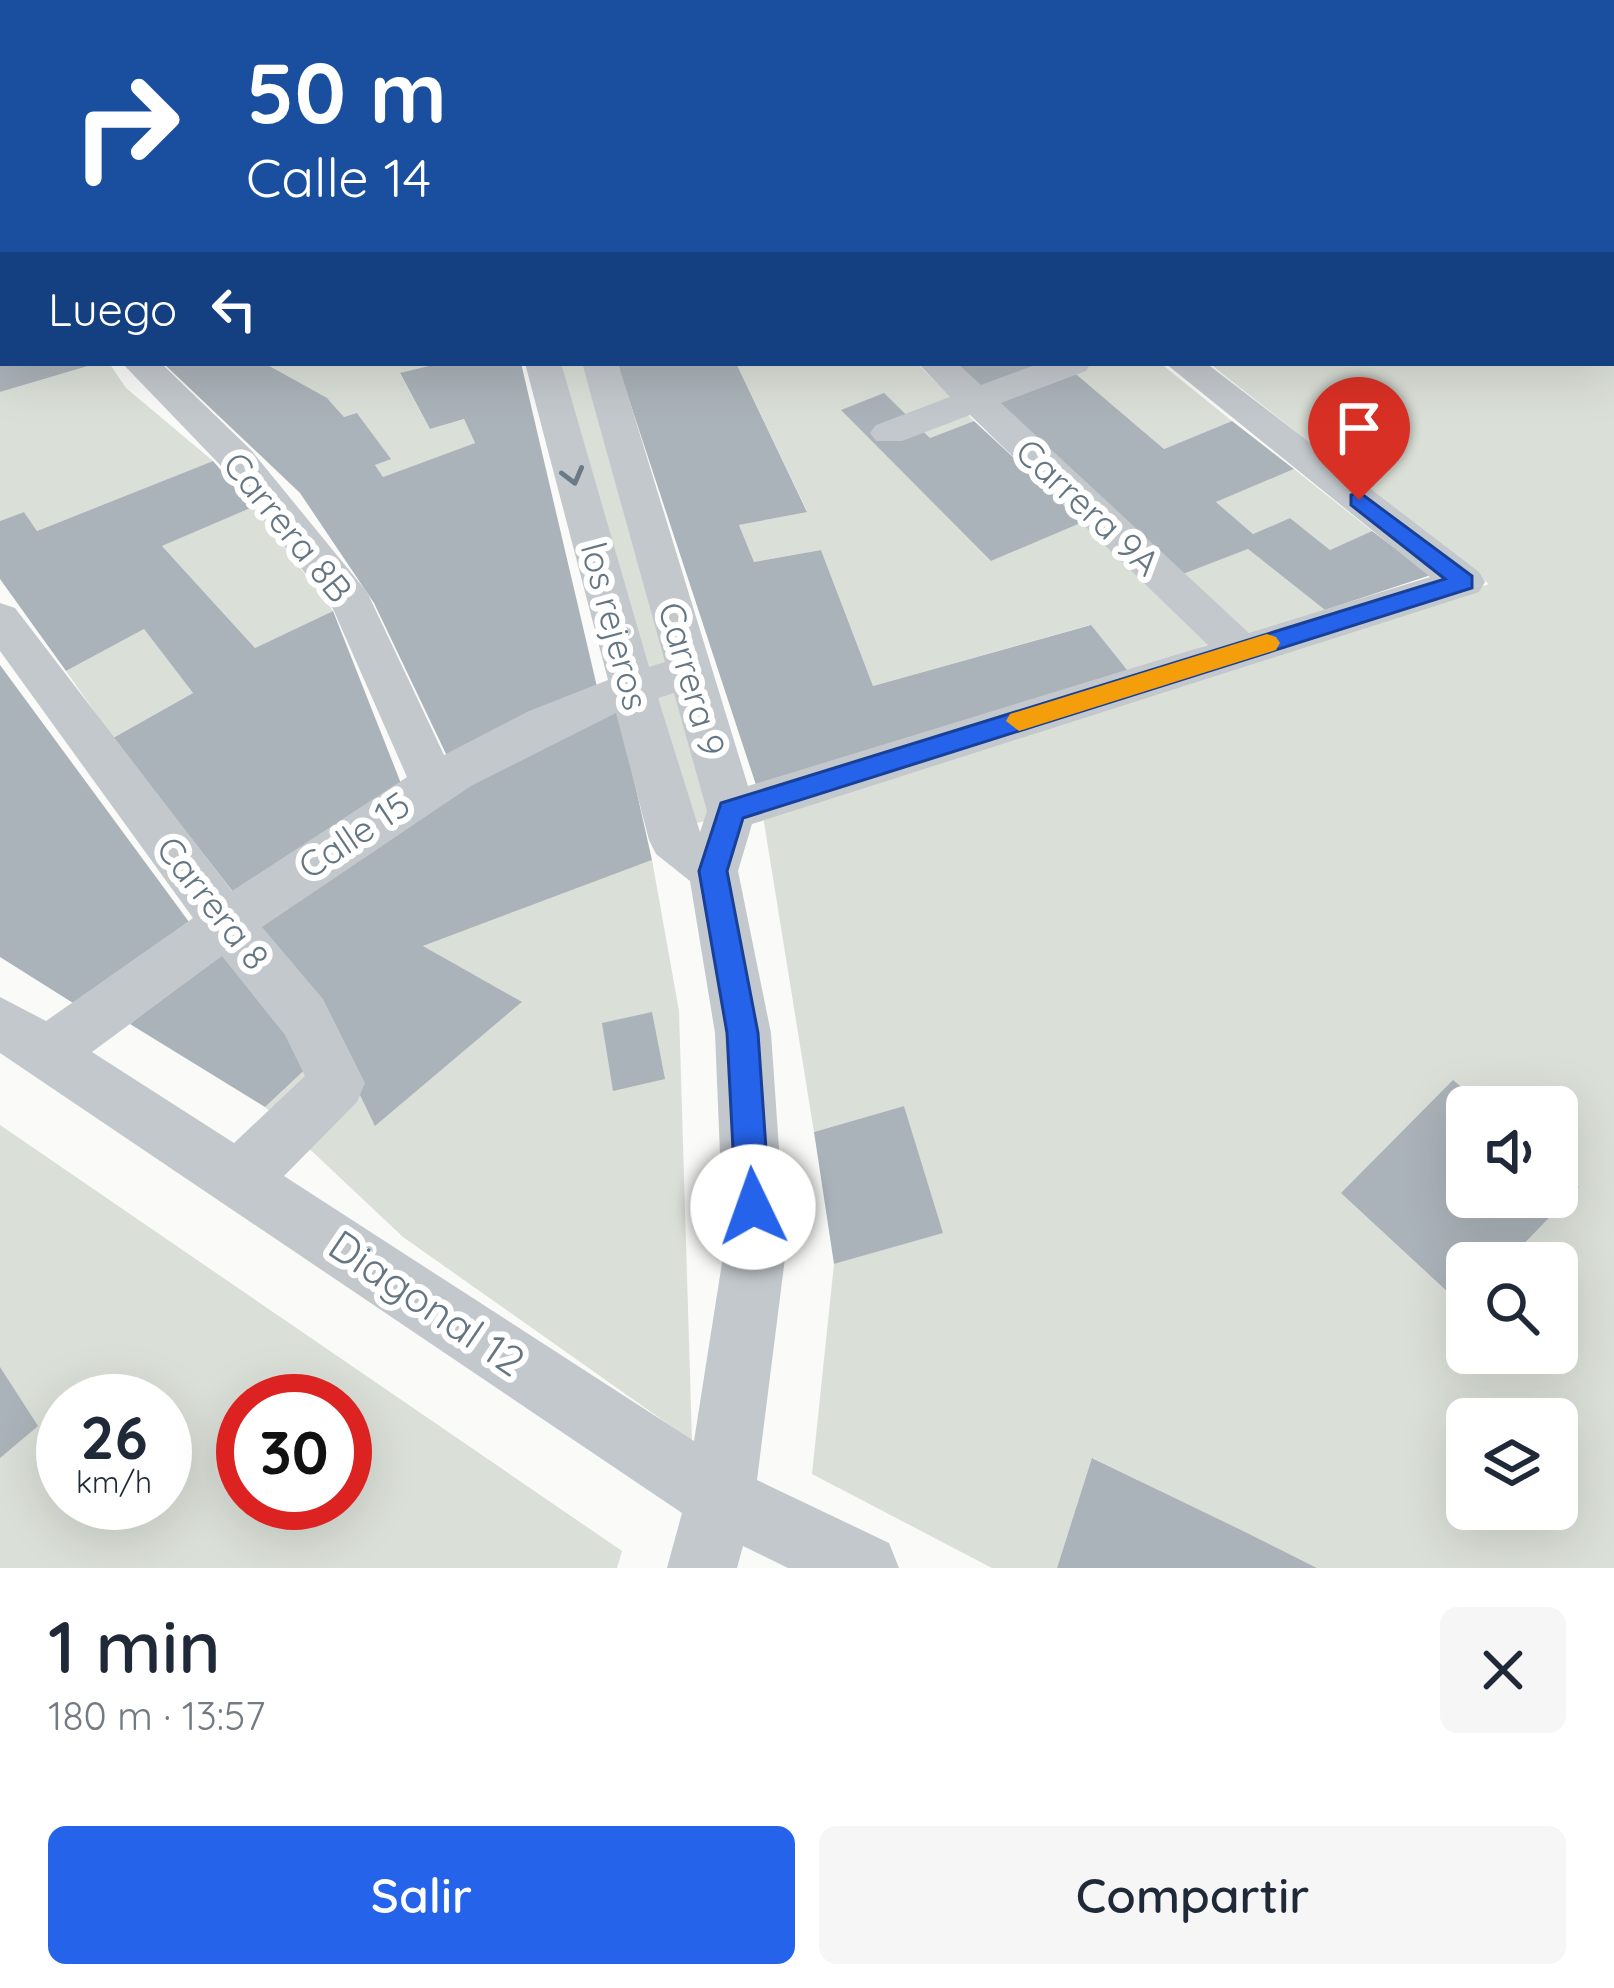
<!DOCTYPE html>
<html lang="es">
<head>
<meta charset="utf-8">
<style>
  :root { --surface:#fff; --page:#f6f6f7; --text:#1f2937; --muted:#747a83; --accent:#2563eb }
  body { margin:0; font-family:Quicksand,sans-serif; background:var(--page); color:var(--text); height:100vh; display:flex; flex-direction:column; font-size:45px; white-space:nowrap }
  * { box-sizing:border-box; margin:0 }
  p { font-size:39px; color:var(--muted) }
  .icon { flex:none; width:66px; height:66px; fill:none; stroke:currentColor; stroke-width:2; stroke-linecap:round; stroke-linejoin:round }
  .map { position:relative; height:1568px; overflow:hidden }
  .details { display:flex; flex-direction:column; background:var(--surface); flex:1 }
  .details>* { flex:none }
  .banner { position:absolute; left:0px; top:0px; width:1614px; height:366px; box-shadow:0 12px 48px #0002; background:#1a4fa0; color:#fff; overflow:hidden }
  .tools { position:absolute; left:1446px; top:1086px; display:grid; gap:24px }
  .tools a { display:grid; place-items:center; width:132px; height:132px; border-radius:18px; background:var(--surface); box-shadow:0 12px 48px #0002; font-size:60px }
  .speed { position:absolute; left:36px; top:1374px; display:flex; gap:24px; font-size:60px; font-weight:700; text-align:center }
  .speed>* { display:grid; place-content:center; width:156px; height:156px; border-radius:50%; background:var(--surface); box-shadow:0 12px 48px #0002; line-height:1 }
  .speed small { font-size:30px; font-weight:400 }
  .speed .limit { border:18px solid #d22; background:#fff; color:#111 }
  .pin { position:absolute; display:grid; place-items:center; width:102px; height:102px; color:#fff; margin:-123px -51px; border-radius:50% 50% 50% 0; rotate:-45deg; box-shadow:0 0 12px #0007 }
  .pin .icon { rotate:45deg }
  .me { position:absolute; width:132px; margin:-66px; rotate:357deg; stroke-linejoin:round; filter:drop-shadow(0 0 9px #0008) }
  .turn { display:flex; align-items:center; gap:42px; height:252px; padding:0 48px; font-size:54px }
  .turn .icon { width:156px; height:156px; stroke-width:2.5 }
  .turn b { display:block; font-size:84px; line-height:102px }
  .then { display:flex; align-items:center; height:114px; padding:0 48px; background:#0003; gap:24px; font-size:45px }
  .round { display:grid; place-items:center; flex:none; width:126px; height:126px; border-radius:18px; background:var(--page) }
  .headline { display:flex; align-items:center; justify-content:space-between; height:204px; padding:0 48px }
  h1 { font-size:72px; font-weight:600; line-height:90px }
  .button { display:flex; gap:24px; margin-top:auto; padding:24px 48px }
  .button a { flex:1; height:138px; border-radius:18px; background:var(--accent); color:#fff; font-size:48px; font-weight:600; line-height:138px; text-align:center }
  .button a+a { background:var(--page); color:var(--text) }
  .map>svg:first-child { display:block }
</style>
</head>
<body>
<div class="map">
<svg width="1614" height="1568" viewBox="0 0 1614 1568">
  <rect width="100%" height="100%" fill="#fafaf8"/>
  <g fill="#dadfd7" fill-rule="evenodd">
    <path d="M613 0H1614V1568H1317L1093 1458 1057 1568H992L812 1474 834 1264 942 1233 904 1106 814 1132 763 816 1489 584 1209 363H1611V3ZM1467 1107H1557V1197H1467ZM1467 1263H1557V1353H1467ZM1467 1419H1557V1509H1467Z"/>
    <path d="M99 363H109L126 388 213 461 37 531 24 512 0 521V392Z"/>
    <path d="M264 363H440L400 374 430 429 464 419 475 443 383 477 375 465 390 458 358 414 344 417 330 401Z"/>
    <path d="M558 363H582L671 665 644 669Z"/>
    <path d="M736 363H917L974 421 930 438 884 394 842 410 991 561 1083 522 1213 642 1132 676 1090 625 873 686 821 550 754 562 739 525 807 511Z"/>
    <path d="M1063 363H1160L1232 421 1164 449Z"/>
    <path d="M1294 469 1372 531 1330 550 1290 518 1253 534 1216 502Z"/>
    <path d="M253 507 333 611 255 648 162 546Z"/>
    <path d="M1248 549 1325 610 1249 634 1178 576Z"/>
    <path d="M144 629 193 693 113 738 66 671Z"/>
    <path d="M682 689 717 818 689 825 651 697Z"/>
    <path d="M652 860 679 1011 692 1441 403 1237 265 1107 312 1063 321 1014 376 1125 521 1003 423 946Z"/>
    <path d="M0 1125 622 1551 617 1568H0ZM63 1401H165V1503H63ZM243 1401H345V1503H243Z"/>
  </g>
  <g fill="#aab3b9">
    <path d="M0 363H94L95 364 0 392Z"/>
    <path d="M163 363H264L327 398 344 417 357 413 391 459 375 465 383 477 475 443 464 419 430 429 400 373 441 363H521L598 691 447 756 374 603 300 493Z"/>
    <path d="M617 363H736L807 512 739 525 754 562 821 550 873 686 1091 625 1132 676 756 785Z"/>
    <path d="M952 363H1063L1164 449 1232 421 1294 469 1216 502 1253 534 1290 518 1330 550 1372 531 1431 575 1325 610 1248 549 1178 576Z"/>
    <path d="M884 393 930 438 974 421 1083 522 991 561 841 410Z"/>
    <path d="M213 461 253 507 162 546 255 648 333 611 404 791 237 897 113 738 193 693 144 629 66 671 0 579V521L24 512 37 531Z"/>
    <path d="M0 665 192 926 81 1008 0 957Z"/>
    <path d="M618 709 652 860 423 946 522 1002 375 1126 321 1014 254 923 497 762Z"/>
    <path d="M220 952 312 1063 265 1107 130 1024Z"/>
    <path d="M652 1012 665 1079 613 1091 602 1023Z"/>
    <path d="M1453 1080 1485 1107H1467V1197H1557V1168L1579 1187 1505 1263H1467V1301L1463 1306 1341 1193Z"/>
    <path d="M904 1106 943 1233 834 1264 814 1132Z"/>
    <path d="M0 1367 38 1426 0 1458Z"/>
    <path d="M1092 1458 1241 1530 1317 1568H1057Z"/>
  </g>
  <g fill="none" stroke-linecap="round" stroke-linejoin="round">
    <g fill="#c3c8cc" fill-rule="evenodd">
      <path d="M33 0H59L61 3H35Z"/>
      <path d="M435 0H461L462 3H436Z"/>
      <path d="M473 0H499L500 3H474Z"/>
      <rect x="0" y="43" width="3" height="16"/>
      <path d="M0 308H3L0 329Z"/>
      <path d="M122 363H161L251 450 367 592 444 755 529 711 608 680 525 363H561L649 667 665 662 582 363H618L748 786 1208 645 970 415 902 441H876L870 433 876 425 950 397 918 363H957L981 385 1040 363H1091L1086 371 1001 403 1249 633 1430 577 1165 363H1206L1479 572 1485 582 1479 592 752 824 738 871 771 1033 786 1250 757 1480 889 1543 899 1568H788L743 1546 737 1568H667L682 1513 0 1053V997L46 1021 193 918 0 651V603L15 608 232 891 407 777 333 609 223 468ZM674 693 707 811 700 832 658 698ZM616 713 649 840 656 854 690 881 715 1033 724 1250 694 1441 284 1176 357 1102 365 1083 323 999 262 927 471 786ZM222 956 285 1035 305 1076 234 1143 92 1052Z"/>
    </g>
  </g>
  <defs><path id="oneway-chevron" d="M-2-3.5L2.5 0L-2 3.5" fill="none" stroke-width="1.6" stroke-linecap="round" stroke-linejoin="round" transform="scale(3)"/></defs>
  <use stroke="#6a7a87" href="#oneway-chevron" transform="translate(573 476) rotate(75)"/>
  <path fill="#2563eb" stroke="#184099" stroke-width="3" d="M1359 492 1472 576V588L743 818 727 871 758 1033 770 1207 765 1219 753 1224 741 1219 736 1207 727 1033 699 871 721 803 1445 579 1351 505V495Z"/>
  <path fill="#f59e0b" d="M1267 634 1276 637 1280 643 1276 650 1019 731 1006 721 1010 714Z"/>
  <g text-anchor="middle" stroke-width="12" stroke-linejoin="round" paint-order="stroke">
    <g font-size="36" fill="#657683" stroke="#fff">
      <text transform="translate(1088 507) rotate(43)" y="13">Carrera 9A</text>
      <text transform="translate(288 527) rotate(51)" y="13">Carrera 8B</text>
      <text transform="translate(615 626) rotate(75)" y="13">los rejeros</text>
      <text transform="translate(692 679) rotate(74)" y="13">Carrera 9</text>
      <text transform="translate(354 835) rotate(-34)" y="13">Calle 15</text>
      <text transform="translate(213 903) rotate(52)" y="13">Carrera 8</text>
    </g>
    <g font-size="42" fill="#657683" stroke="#fff">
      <text transform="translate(427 1303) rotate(34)" y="15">Diagonal 12</text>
    </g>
  </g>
</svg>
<div class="tools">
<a><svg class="icon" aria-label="sound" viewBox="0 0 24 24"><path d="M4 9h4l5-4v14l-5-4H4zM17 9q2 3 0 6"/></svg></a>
<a><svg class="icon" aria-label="search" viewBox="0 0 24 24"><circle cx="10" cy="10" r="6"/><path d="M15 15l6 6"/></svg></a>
<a><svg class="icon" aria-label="layers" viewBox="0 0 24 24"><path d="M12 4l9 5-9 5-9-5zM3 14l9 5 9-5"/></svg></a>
</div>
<div class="speed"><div>26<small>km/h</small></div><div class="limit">30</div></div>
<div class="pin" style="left:1359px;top:500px;background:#d93025"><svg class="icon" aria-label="arrive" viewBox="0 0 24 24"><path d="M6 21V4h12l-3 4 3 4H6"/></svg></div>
<svg class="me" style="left:753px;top:1207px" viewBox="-20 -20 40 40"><circle r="19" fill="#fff"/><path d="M0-13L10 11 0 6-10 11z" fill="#2563eb"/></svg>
<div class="banner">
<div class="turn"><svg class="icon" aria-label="right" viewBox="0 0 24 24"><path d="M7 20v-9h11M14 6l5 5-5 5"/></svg><div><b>50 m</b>Calle 14</div></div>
<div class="then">Luego<svg class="icon" aria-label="left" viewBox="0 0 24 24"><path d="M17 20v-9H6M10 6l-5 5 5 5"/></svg></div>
</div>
</div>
<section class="details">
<div class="headline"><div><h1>1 min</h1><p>180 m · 13:57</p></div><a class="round"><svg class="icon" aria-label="close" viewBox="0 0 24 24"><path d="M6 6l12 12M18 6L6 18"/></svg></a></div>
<div class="button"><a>Salir</a><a>Compartir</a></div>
</section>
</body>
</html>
